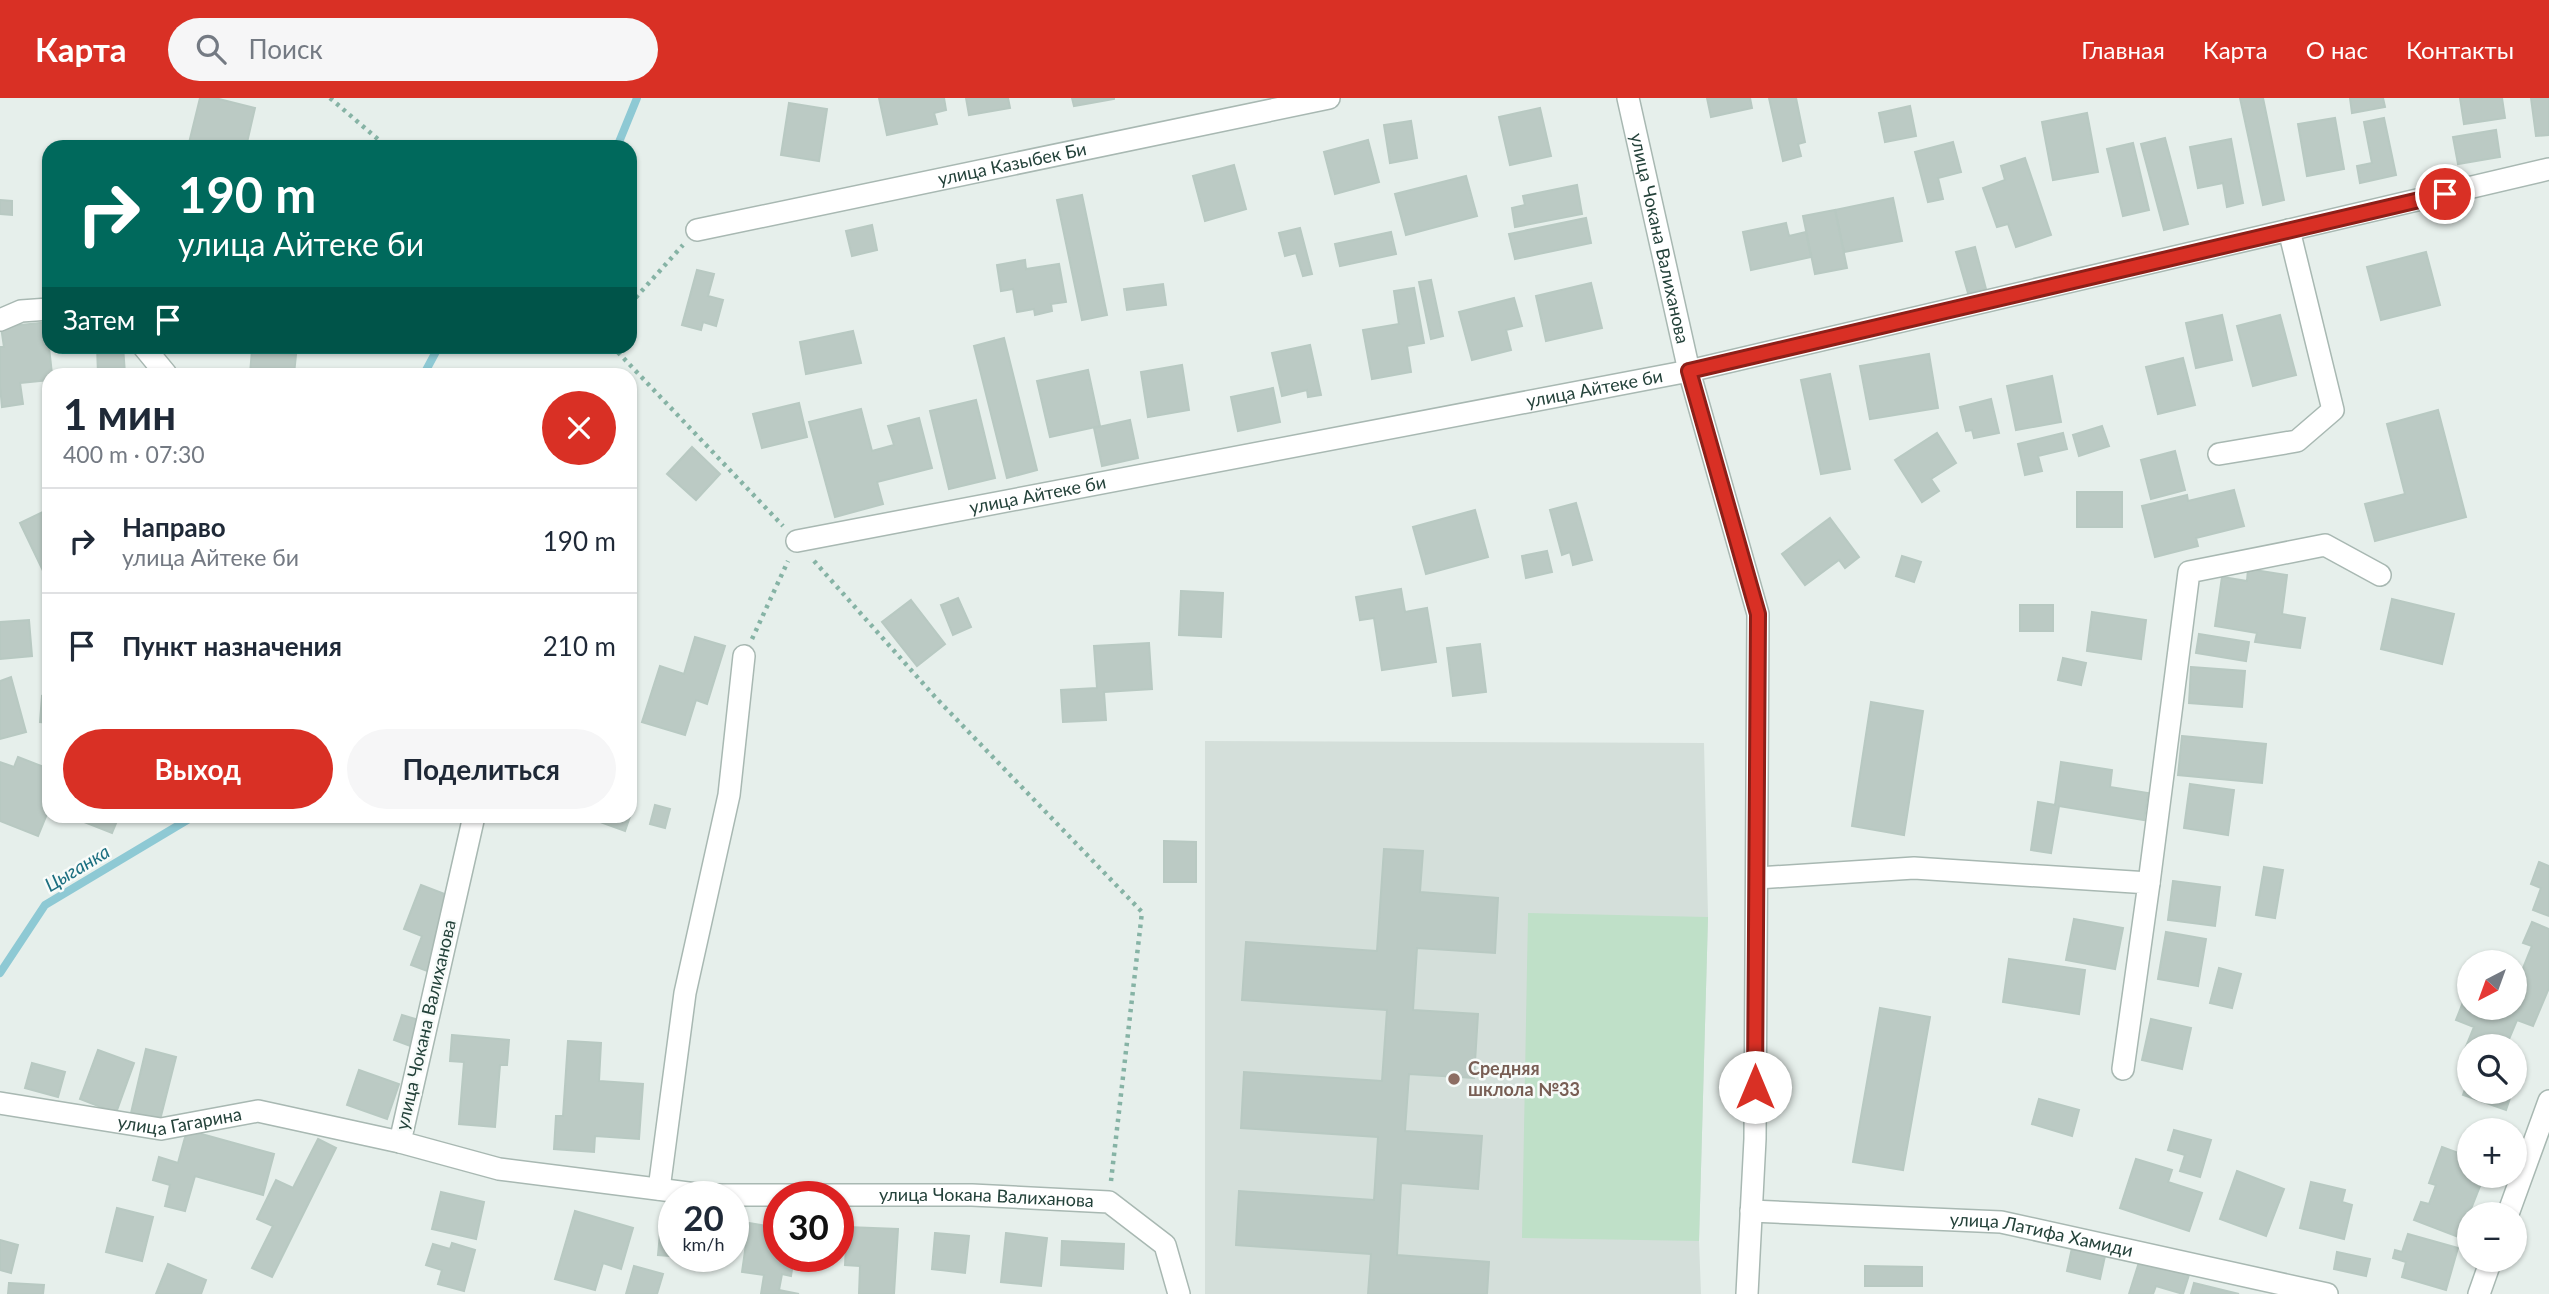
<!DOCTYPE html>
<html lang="ru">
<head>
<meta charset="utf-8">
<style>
  :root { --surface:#fff; --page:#f6f6f7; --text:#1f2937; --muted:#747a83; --line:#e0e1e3; --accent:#d93025 }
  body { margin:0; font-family:Lato,sans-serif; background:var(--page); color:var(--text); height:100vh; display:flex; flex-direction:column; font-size:26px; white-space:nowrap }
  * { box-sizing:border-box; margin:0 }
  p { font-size:23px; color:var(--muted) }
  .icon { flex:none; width:38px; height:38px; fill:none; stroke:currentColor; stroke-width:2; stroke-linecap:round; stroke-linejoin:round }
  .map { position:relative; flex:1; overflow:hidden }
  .details { position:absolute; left:42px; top:270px; width:595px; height:455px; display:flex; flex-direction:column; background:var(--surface); border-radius:21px; box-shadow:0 2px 5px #0004 }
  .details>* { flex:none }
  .guide { position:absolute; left:42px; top:42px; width:595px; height:214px; border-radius:21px; box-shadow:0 2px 5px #0004; background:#00695c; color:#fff; overflow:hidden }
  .needle { width:46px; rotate:221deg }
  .buttons { position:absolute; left:2457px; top:852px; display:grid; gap:14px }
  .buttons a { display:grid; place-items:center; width:70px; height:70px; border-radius:50%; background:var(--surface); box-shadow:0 2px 5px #0004; font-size:35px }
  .speed { position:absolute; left:658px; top:1083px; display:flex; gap:14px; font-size:35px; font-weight:700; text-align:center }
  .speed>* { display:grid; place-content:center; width:91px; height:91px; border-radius:50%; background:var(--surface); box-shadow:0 2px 5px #0004; line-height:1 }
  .speed small { font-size:18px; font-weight:400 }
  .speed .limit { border:10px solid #d22; background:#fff; color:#111 }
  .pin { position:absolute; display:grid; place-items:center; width:60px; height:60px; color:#fff; margin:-30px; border:4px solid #fff; border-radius:50%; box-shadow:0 2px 7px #0007 }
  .me { position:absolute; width:77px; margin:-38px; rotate:0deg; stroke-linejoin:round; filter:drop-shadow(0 0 5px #0008) }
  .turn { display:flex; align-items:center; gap:24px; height:147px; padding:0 21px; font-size:32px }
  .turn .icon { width:91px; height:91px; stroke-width:2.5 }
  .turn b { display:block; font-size:49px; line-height:60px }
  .then { display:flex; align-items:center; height:66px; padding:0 21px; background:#0003; gap:14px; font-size:26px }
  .round { display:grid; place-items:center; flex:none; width:74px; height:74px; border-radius:37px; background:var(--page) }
  .summary { display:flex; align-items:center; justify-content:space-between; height:119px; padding:0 21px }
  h1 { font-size:42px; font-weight:700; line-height:52px }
  .primary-button { display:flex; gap:14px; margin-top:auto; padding:14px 21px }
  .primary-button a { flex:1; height:80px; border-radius:42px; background:var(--accent); color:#fff; font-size:28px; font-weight:700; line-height:80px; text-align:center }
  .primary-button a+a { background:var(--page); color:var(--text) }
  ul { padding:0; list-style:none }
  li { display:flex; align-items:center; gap:21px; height:105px; padding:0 21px; border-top:2px solid var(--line) }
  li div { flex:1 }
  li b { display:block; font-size:26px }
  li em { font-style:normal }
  header { display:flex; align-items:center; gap:42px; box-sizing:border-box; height:98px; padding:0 35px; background:var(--accent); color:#fff }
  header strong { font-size:33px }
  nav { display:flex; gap:38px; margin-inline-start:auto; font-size:24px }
  .search { width:490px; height:63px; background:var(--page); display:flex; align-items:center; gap:18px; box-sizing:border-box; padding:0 24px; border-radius:38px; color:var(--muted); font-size:26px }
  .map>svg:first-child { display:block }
</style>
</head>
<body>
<header>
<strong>Карта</strong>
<div class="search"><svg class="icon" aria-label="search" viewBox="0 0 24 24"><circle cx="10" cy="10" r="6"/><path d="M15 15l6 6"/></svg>Поиск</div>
<nav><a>Главная</a><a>Карта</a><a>О нас</a><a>Контакты</a></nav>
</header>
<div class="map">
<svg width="2549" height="1196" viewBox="0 0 2549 1196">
  <rect width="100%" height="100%" fill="#e6efeb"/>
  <path fill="#d4dfda" d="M1205 643 1704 645 1708 819 1699 1143 1701 1196H1205Z"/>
  <path fill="#bfe0c8" d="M1528 815 1708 819 1699 1143 1522 1140Z"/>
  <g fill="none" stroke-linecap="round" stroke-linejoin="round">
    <g stroke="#8ec9d4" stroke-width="8">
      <path d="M617 49 637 0"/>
      <path d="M424 276 439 248"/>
      <path d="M0 875 45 807 194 718"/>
    </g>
  </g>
  <g fill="#bbcac4" stroke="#b8c9c2" stroke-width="2">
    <path d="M200 0H215L255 10 246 49H188Z"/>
    <path d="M879 0H944L946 12 934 15 937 26 887 37Z"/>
    <path d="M966 0H1008L1010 10 969 17Z"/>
    <path d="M1072 0H1114V1L1074 8Z"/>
    <path d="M1707 0H1750L1752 10 1711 19Z"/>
    <path d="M1769 0H1796L1805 44 1798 46 1801 58 1783 63Z"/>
    <path d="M2240 0H2263L2284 102 2263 107Z"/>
    <path d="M2350 0H2383L2385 9 2352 15Z"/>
    <path d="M2460 0H2502L2505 20 2464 26Z"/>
    <path d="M2531 0H2549V37L2536 38Z"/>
    <path d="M789 5 827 11 819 63 781 57Z"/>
    <path d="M1910 8 1916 38 1885 44 1879 15Z"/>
    <path d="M1540 10 1551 58 1510 67 1499 19Z"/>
    <path d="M2087 15 2098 74 2053 82 2042 24Z"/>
    <path d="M2335 20 2344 71 2307 78 2298 26Z"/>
    <path d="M2384 20 2396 77 2360 85 2357 68 2372 65 2364 24Z"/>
    <path d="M1411 23 1417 60 1390 65 1384 27Z"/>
    <path d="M2496 32 2500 59 2458 66 2453 39Z"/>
    <path d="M2165 40 2188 126 2164 132 2141 46Z"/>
    <path d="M2231 41 2243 105 2227 109 2223 85 2198 90 2190 49Z"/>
    <path d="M1368 42 1379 84 1335 96 1324 54Z"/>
    <path d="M1953 44 1961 74 1938 80 1943 101 1928 104 1915 54Z"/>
    <path d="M2133 45 2149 112 2123 118 2107 51Z"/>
    <path d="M2025 60 2051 137 2016 149 2008 126 1997 129 1983 90 2005 82 2001 68Z"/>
    <path d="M1234 67 1246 111 1205 123 1193 78Z"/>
    <path d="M1466 78 1477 118 1406 137 1395 96Z"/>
    <path d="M1577 87 1582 116 1515 129 1512 110 1525 107 1523 98Z"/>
    <path d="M1082 97 1107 217 1082 222 1057 102Z"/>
    <path d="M1893 100 1902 143 1844 154 1835 112Z"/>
    <path d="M0 102 12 103V117L0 116Z"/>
    <path d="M1835 112 1847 170 1815 176 1803 118Z"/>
    <path d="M1586 120 1591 145 1515 161 1509 136Z"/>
    <path d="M1786 125 1789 138 1806 134 1811 159 1751 172 1743 134Z"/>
    <path d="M872 127 877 152 852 158 846 133Z"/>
    <path d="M1300 130 1312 176 1303 178 1296 155 1285 158 1279 135Z"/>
    <path d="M1391 134 1396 156 1340 168 1335 146Z"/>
    <path d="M1975 149 1986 191 1968 195 1956 154Z"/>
    <path d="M2426 154 2440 207 2381 222 2367 169Z"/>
    <path d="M1025 162 1026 171 1059 166 1066 204 1051 206 1052 213 1035 217 1034 211 1017 214 1013 191 1001 193 997 167Z"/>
    <path d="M697 172 714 176 708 198 723 202 716 228 703 224 701 232 682 227Z"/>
    <path d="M1431 182 1443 238 1431 241 1419 184Z"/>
    <path d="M1591 185 1602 230 1546 243 1536 198Z"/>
    <path d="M1163 186 1166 207 1127 212 1124 191Z"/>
    <path d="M1414 190 1424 245 1407 248 1411 274 1372 281 1363 232 1399 226 1394 193Z"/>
    <path d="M1514 200 1522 228 1506 232 1511 252 1472 262 1459 214Z"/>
    <path d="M2222 217 2232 262 2196 270 2186 225Z"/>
    <path d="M2280 217 2296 277 2253 288 2237 228Z"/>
    <path d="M49 224 48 240 52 276H49V282L20 285 23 306 2 309 0 288V249H4L1 229Z"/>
    <path d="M853 233 861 265 806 276 800 244Z"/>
    <path d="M1004 240 1037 372 1007 380 974 248Z"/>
    <path d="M1310 247 1321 297 1308 299 1307 292 1282 298 1272 255Z"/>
    <path d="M97 248H123L125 276H98Z"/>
    <path d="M252 252 296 257 294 276H250Z"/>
    <path d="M1929 256 1938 310 1870 321 1860 268Z"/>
    <path d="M2183 260 2195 307 2158 316 2146 269Z"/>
    <path d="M1182 267 1189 312 1148 319 1141 274Z"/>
    <path d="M1088 272 1100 328 1050 339 1037 283Z"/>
    <path d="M1830 276 1850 371 1821 376 1801 282Z"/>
    <path d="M2052 278 2061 324 2016 332 2007 288Z"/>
    <path d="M1273 290 1280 324 1238 333 1231 299Z"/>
    <path d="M1991 301 1999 335 1974 340 1972 332 1966 333 1960 309Z"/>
    <path d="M976 302 995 380 949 391 930 313Z"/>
    <path d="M799 305 807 339 762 350 753 316Z"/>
    <path d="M861 311 872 353 894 347 888 328 919 320 932 370 877 384 883 406 835 419 809 324Z"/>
    <path d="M2438 312 2466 419 2375 443 2365 406 2405 396 2387 326Z"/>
    <path d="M1130 322 1138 360 1102 368 1094 330Z"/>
    <path d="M2102 328 2109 348 2079 358 2073 337Z"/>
    <path d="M1937 335 1956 365 1931 381 1939 393 1922 404 1895 362Z"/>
    <path d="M2063 335 2067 351 2038 358 2042 373 2025 377 2018 346Z"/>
    <path d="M692 349 720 376 696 402 667 376Z"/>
    <path d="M2175 353 2185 392 2151 401 2141 362Z"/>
    <path d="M2234 392 2244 428 2196 440 2198 448 2155 459 2142 408 2187 397 2188 403Z"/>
    <rect x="2077" y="394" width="45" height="35"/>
    <path d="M1576 405 1592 462 1573 467 1570 454 1562 457 1550 412Z"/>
    <path d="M49 411V477L46 479 20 425Z"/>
    <path d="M1475 412 1488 459 1426 476 1413 429Z"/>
    <path d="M1830 420 1859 459 1845 470 1839 462 1805 487 1782 456Z"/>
    <path d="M1547 453 1552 474 1526 480 1522 458Z"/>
    <path d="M1902 458 1921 464 1914 484 1896 478Z"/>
    <path d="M2248 471 2287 477 2282 516 2305 520 2300 550 2255 544 2257 535 2215 528 2222 479 2247 483Z"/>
    <path d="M1401 491 1405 514 1427 510 1436 564 1382 572 1374 520 1360 522 1356 499Z"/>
    <path d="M1181 493 1223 495 1221 539 1179 537Z"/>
    <path d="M958 500 971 529 953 537 941 507Z"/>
    <path d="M2392 501 2454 516 2442 566 2381 551Z"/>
    <path d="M911 502 945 546 917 568 882 524Z"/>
    <rect x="2020" y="507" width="33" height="26"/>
    <path d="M2092 514 2146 522 2141 561 2087 553Z"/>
    <path d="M29 522 32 558 0 561V524Z"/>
    <path d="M2199 536 2249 544 2246 563 2196 555Z"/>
    <path d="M695 539 725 548 707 606 696 602 685 637 642 624 660 568 684 576Z"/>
    <path d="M1149 545 1152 591 1104 594 1106 622 1063 624 1061 592 1097 590 1094 548Z"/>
    <path d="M1480 546 1486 594 1453 598 1447 550Z"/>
    <path d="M2063 560 2086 565 2081 587 2058 582Z"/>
    <path d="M2191 569 2245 573 2242 609 2189 605Z"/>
    <path d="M11 579 26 634 0 641V583Z"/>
    <path d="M42 598 49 599V625L40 624Z"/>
    <path d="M1871 604 1923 613 1904 737 1852 728Z"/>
    <path d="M2182 638 2266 646 2262 685 2178 677Z"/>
    <path d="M18 659 49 671V711L38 738 0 723V664L14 669Z"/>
    <path d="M2061 664 2112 672 2110 689 2148 695 2144 722 2059 708 2051 755 2031 752 2038 704 2055 707Z"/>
    <path d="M2190 686 2234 692 2228 737 2184 730Z"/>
    <path d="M630 703 635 704 625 733 589 720 590 718H630Z"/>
    <path d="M655 707 670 711 665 730 650 726Z"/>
    <path d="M69 718H119L112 735Z"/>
    <path d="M1164 743 1196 744V784H1164Z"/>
    <path d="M1384 751 1423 753 1420 794 1498 800 1495 855 1417 850 1413 912 1478 916 1474 980 1409 976 1405 1033 1482 1038 1478 1091 1401 1085 1397 1157 1489 1164 1487 1196H1368L1371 1156 1236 1147 1239 1093 1374 1102 1378 1039 1241 1030 1244 974 1382 983 1387 912 1242 902 1246 844 1377 853Z"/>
    <path d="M2539 764 2549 768V818L2533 812 2541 790 2531 786Z"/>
    <path d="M2264 769 2283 772 2275 820 2256 817Z"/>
    <path d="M2173 783 2220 789 2215 828 2168 822Z"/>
    <path d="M421 787 450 798 435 839 442 842 430 874 411 867 422 838 404 831Z"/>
    <path d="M2074 821 2123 830 2115 871 2066 862Z"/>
    <path d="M2532 824 2549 831V890L2533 928 2517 922 2507 946 2488 938 2483 948H2469V953L2465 951 2474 929 2456 922 2469 889V910H2496L2505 914 2507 910H2515V890L2532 848 2523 845Z"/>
    <path d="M2166 834 2206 841 2198 888 2158 881Z"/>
    <path d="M2009 861 2085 872 2079 916 2003 904Z"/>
    <path d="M2219 870 2241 876 2232 910 2210 905Z"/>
    <path d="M1880 910 1930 919 1903 1072 1853 1064Z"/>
    <path d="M402 917 422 923 413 949 394 942Z"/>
    <path d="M2151 921 2191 930 2182 971 2142 962Z"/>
    <path d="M452 937 509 942 507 967H500L495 1029 459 1026 464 964 450 963Z"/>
    <path d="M568 943 601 945 599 983 643 986 639 1041 595 1038 594 1054 554 1051 556 1018H563Z"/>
    <path d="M146 951 176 959 160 1022 131 1015Z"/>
    <path d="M98 952 134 965 116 1015 80 1001Z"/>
    <path d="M32 965 65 974 58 999 25 990Z"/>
    <path d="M359 972 399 986 387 1021 347 1007Z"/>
    <path d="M2469 980V994H2512L2506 1012 2463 997Z"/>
    <path d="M2039 1001 2079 1012 2072 1038 2032 1026Z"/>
    <path d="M187 1032 274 1056 263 1097 195 1078 185 1113 165 1108 170 1087 153 1082 159 1059 178 1065Z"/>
    <path d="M2174 1032 2211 1042 2200 1079 2180 1073 2185 1057 2168 1052Z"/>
    <path d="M318 1041 336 1050 272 1179 252 1170 273 1128 257 1121 276 1082 293 1090Z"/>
    <path d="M2442 1049 2469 1059V1078H2484L2469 1116V1143L2414 1122 2421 1104 2429 1106 2436 1087 2429 1085Z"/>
    <path d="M2136 1061 2172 1072 2168 1084 2202 1095 2189 1133 2120 1110Z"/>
    <path d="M2237 1073 2284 1091 2266 1138 2220 1121Z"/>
    <path d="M2311 1084 2345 1092 2342 1104 2352 1107 2344 1141 2300 1130Z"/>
    <path d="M441 1094 484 1104 476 1141 432 1131Z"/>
    <path d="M117 1110 153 1119 142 1163 106 1154Z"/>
    <path d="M575 1113 633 1130 621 1171 603 1165 595 1192 555 1181Z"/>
    <path d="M661 1124 674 1125V1158H707V1161L658 1157Z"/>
    <path d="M749 1125 779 1130V1158H794L791 1178 782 1176 779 1192 799 1196H761L764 1177 742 1174Z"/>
    <path d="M847 1129 898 1131 894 1196H859L860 1168 845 1167Z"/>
    <path d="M935 1135 969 1138 965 1175 932 1171Z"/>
    <path d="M1006 1135 1047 1140 1041 1188 1001 1184Z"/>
    <path d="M2408 1136 2458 1150 2446 1192 2402 1179 2406 1164 2393 1160 2395 1152 2402 1154Z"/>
    <path d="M0 1142 18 1147 11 1175 0 1172Z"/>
    <path d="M1062 1143 1124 1146 1123 1171 1061 1167Z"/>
    <path d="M452 1145 475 1152 464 1193 438 1186 442 1172 426 1167 433 1146 450 1151Z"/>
    <path d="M2072 1150 2105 1158 2100 1181 2067 1173Z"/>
    <path d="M2337 1154 2370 1161 2366 1178 2334 1171Z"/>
    <path d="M2140 1161 2189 1177 2183 1196 2156 1188 2153 1196H2129Z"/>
    <path d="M168 1166 206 1182 201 1196H156Z"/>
    <path d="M634 1168 663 1176 657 1196H626Z"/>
    <path d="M1865 1168 1922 1169V1188H1865Z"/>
    <path d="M9 1185 44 1187 43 1196H8Z"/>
    <path d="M2194 1185 2239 1196H2191Z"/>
  </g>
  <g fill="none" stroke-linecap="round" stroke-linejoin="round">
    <defs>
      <g id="street">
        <path id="s1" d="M1628 0 1689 273 1758 516 1755 1041 1747 1196"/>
        <path id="s2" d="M697 132 1329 0"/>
        <path d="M0 222 21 213 49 211"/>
        <path d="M143 248 166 276"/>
        <path d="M2219 356 2297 343 2333 312 2289 132"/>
        <path id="s3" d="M797 443 1689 273 2549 71"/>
        <path id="s4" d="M474 718 400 1044 499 1071 704 1097H972L1109 1104 1165 1147 1179 1196"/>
        <path d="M1757 780 1914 770 2149 785 2123 971"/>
        <path d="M2149 785 2189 474 2325 447 2380 477"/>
        <path id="s5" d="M0 1005 161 1031 258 1013 400 1044"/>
        <path d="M659 1091 685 895 729 697 744 558"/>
        <path id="s6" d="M1751 1113 2001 1124 2327 1196"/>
        <path d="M2508 1116 2549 1003"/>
        <path d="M2479 1196 2491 1162"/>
      </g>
    </defs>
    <use href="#street" stroke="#a8b8b2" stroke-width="24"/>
    <g stroke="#86b3a5" stroke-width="4.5" stroke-dasharray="3.5 5" stroke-linecap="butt">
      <path d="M330 0 387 49"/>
      <path d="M630 206 683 147"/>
      <path d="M612 248 783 428"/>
      <path d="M814 463 936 600 1142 814 1111 1083"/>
      <path d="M752 541 788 463"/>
    </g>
    <use href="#street" stroke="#fff" stroke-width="21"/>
  </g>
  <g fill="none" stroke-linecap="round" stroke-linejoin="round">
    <defs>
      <path id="route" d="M1755 989 1758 516 1689 273 2445 96"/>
    </defs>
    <use href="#route" stroke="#8d1f18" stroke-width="18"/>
    <use href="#route" stroke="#d93025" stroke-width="12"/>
  </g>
  <circle fill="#8d6e63" stroke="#f7fbf9" stroke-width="2.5" cx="1454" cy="981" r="7"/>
  <g text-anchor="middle" stroke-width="5" stroke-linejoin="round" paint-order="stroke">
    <g font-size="18" fill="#24423a" stroke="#f7fbf9">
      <text dy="6" stroke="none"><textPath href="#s2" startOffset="322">улица Казыбек Би</textPath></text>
      <text dy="6" stroke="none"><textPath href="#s1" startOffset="144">улица Чокана Валиханова</textPath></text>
      <text dy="6" stroke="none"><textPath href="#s3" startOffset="812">улица Айтеке би</textPath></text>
      <text dy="6" stroke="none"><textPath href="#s3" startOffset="245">улица Айтеке би</textPath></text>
      <text transform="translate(426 927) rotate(-77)" y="6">улица Чокана Валиханова</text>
      <text dy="6" stroke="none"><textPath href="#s5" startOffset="182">улица Гагарина</textPath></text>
      <text dy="6" stroke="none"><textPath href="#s4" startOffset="926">улица Чокана Валиханова</textPath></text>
      <text dy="6" stroke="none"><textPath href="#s6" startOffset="292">улица Латифа Хамиди</textPath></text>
    </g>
    <g font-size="18" font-weight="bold" fill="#785e54" stroke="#f7fbf9" text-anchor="start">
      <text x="1468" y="977">Средняя<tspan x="1468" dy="21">шклола №33</tspan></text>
    </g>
    <g font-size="19" font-style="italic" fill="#1c6f80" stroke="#f7fbf9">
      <text transform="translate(77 770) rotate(-31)" y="7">Цыганка</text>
    </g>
  </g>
</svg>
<div class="buttons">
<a><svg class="needle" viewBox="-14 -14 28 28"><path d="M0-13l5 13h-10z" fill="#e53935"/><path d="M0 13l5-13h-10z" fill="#747a83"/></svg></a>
<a><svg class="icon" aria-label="search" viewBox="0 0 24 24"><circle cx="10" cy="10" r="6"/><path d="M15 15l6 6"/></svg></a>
<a>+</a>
<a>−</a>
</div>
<div class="speed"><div>20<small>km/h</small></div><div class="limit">30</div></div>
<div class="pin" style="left:2445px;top:96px;background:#d93025"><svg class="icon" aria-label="arrive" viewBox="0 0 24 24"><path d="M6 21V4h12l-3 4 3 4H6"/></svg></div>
<svg class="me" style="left:1755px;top:989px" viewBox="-20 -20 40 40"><circle r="19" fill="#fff"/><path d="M0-13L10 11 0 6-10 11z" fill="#d93025"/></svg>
<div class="guide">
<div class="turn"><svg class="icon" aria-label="right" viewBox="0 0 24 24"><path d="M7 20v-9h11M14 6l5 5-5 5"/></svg><div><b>190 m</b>улица Айтеке би</div></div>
<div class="then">Затем<svg class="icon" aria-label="arrive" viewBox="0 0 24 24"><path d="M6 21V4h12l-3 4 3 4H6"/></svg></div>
</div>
<section class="details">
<div class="summary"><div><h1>1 мин</h1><p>400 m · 07:30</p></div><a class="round" style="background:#d93025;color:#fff"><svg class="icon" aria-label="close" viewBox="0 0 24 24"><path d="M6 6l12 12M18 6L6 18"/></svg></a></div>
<ul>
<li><svg class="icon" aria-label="right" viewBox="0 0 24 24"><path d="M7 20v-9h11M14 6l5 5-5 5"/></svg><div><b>Направо</b><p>улица Айтеке би</p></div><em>190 m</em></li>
<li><svg class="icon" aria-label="arrive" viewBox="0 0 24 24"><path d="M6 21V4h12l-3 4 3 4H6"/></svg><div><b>Пункт назначения</b></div><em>210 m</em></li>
</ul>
<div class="primary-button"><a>Выход</a><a>Поделиться</a></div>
</section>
</div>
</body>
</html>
